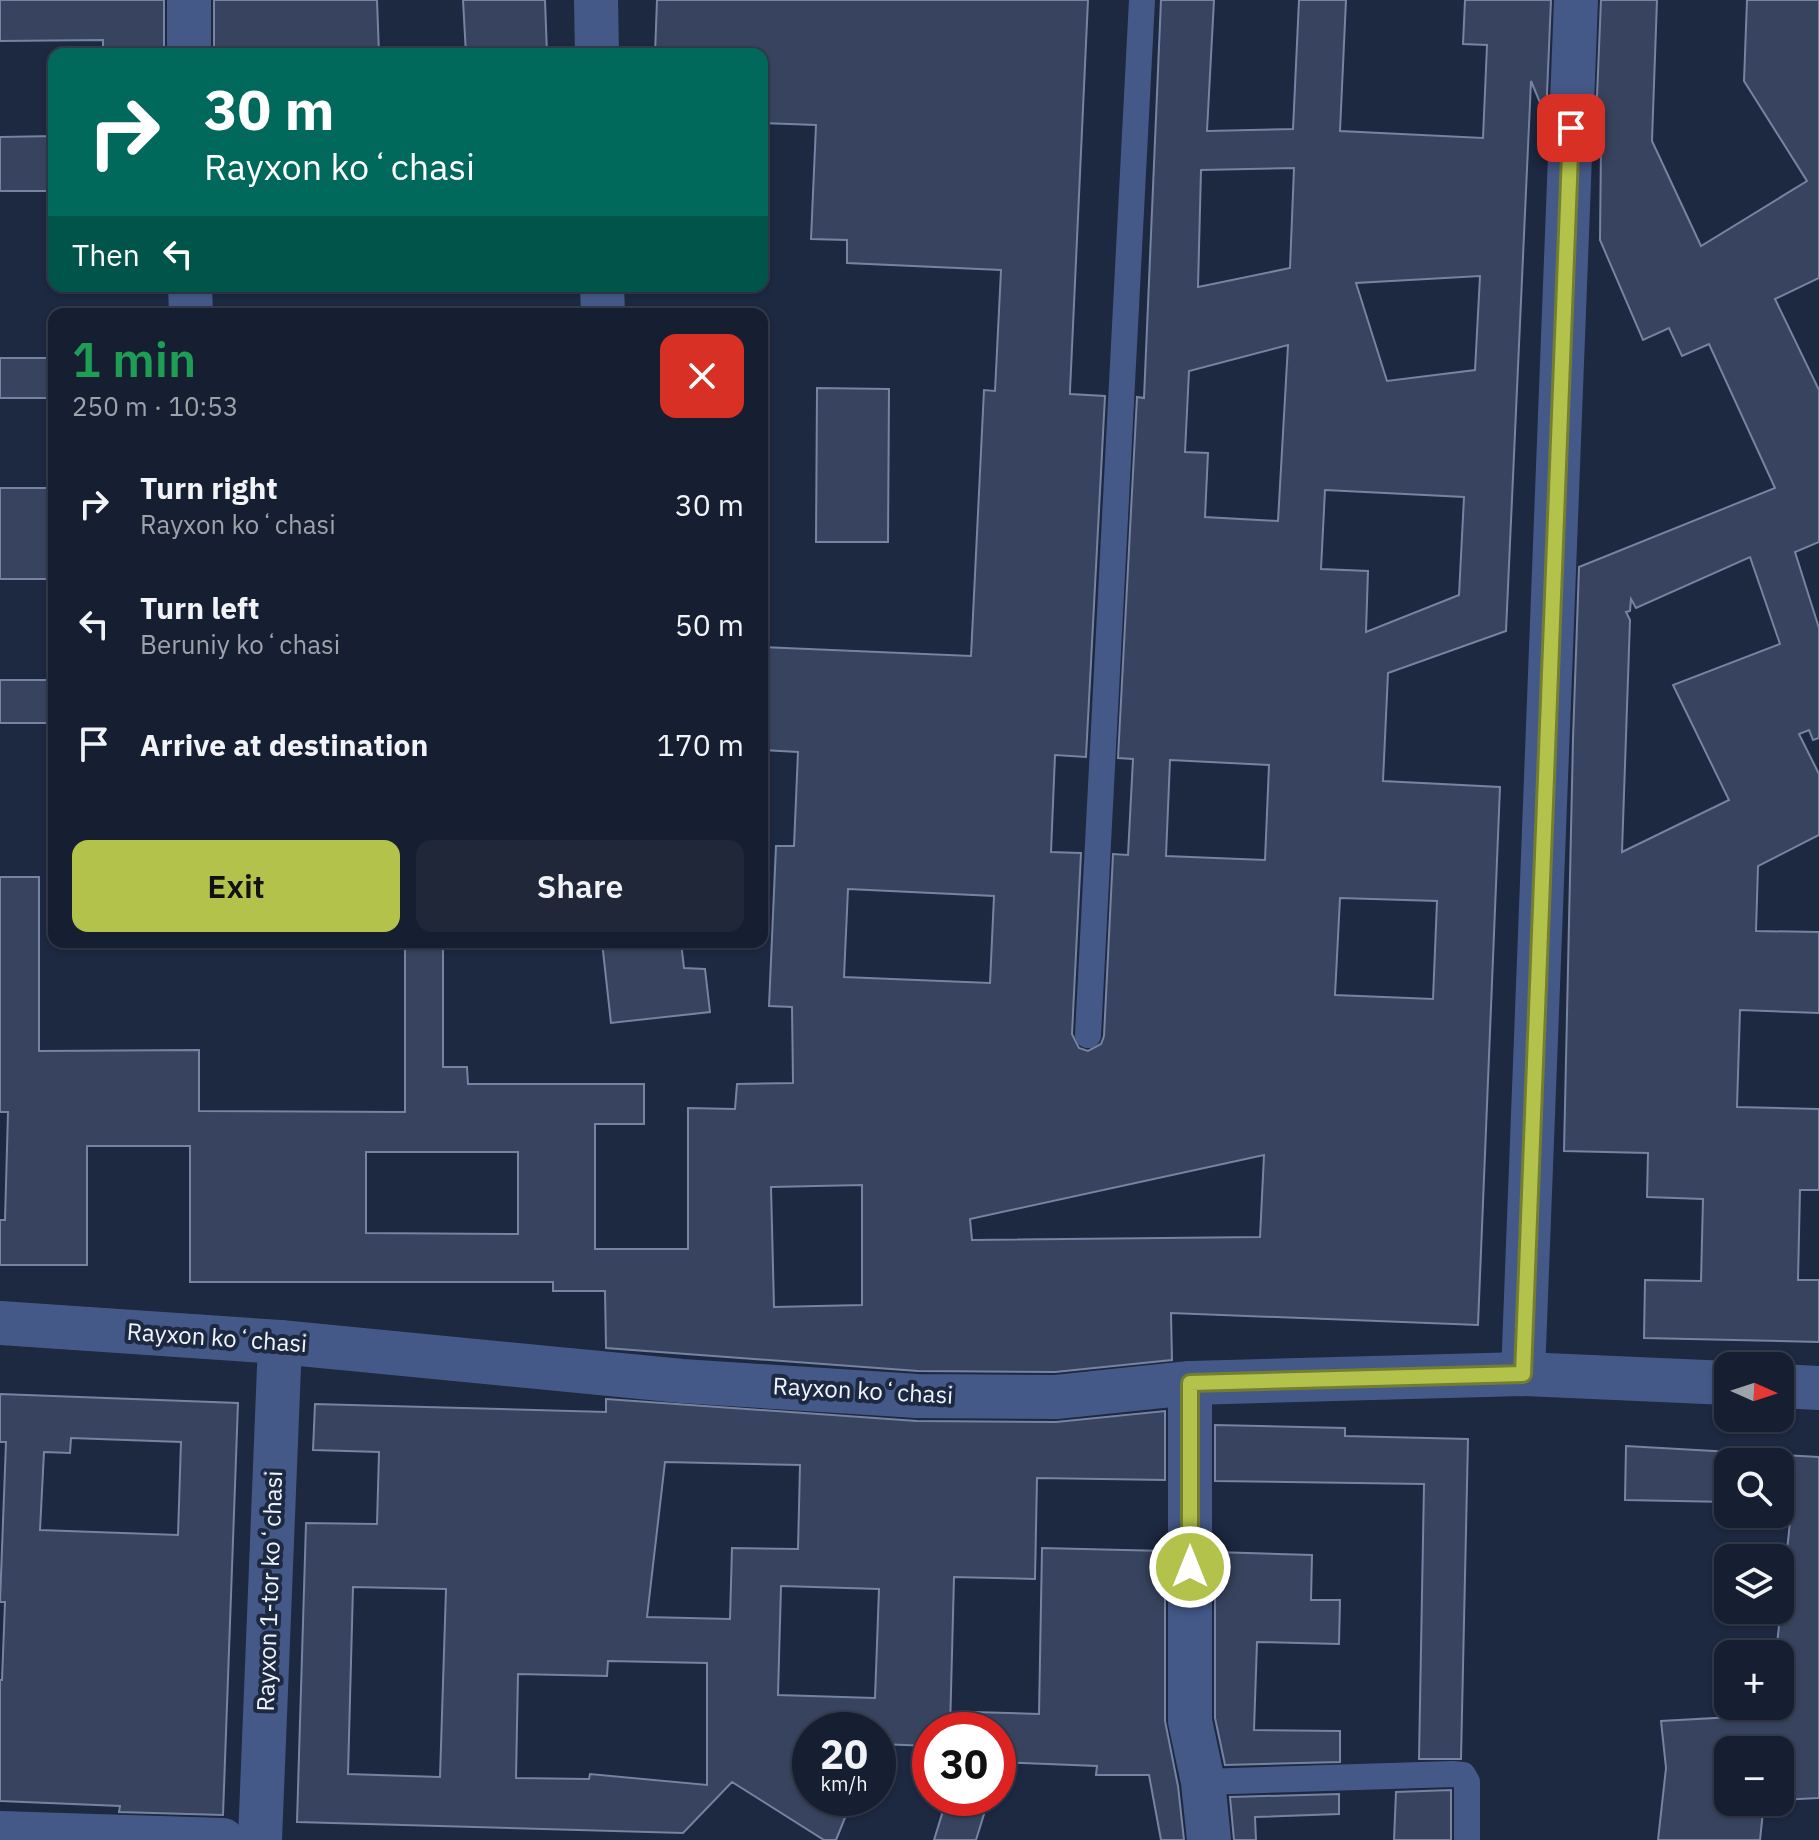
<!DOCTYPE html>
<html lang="en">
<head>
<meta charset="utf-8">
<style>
  :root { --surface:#161e31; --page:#1f2739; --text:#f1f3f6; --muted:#9ea2ab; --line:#353c4d; --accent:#b3c24b }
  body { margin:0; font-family:"IBM Plex Sans",sans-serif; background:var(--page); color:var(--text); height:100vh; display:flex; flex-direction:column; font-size:30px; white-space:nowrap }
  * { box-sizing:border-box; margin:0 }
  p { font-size:26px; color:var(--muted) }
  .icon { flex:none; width:44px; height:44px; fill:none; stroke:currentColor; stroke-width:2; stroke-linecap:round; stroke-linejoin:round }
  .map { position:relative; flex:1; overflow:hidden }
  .side { position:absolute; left:48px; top:308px; width:720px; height:640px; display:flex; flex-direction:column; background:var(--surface); border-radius:16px; box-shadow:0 2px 6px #0004,0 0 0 2px var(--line) }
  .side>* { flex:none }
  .hud { position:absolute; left:48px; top:48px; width:720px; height:244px; border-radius:16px; box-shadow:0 2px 6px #0004,0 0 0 2px var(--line); background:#00695c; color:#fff; overflow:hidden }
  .needle { width:52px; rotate:93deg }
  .fabs { position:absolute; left:1714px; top:1352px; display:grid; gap:16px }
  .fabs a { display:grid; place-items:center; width:80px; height:80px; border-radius:16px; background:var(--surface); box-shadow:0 2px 6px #0004,0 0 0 2px var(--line); font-size:40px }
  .speed { position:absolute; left:792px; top:1712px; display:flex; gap:16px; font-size:40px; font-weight:700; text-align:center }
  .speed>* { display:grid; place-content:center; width:104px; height:104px; border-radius:50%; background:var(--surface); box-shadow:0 2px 6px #0004,0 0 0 2px var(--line); line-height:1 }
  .speed small { font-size:20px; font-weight:400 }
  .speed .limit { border:12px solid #d22; background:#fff; color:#111 }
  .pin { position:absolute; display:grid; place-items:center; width:68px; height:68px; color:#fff; margin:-34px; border-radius:16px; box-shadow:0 4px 12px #0006 }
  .me { position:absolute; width:88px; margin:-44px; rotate:0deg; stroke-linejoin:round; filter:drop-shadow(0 0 6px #0008) }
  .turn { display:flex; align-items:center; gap:28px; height:168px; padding:0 24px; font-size:36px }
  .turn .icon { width:104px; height:104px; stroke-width:2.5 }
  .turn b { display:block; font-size:56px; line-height:68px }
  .then { display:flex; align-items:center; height:76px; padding:0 24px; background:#0003; gap:16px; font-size:30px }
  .round { display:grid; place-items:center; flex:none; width:84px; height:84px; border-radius:16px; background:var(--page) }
  .overview { display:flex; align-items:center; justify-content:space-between; height:136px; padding:0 24px }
  h1 { font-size:48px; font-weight:600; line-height:60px; color:#1e9e55 }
  .cta { display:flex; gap:16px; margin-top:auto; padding:16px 24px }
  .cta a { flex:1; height:92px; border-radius:16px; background:var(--accent); color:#111; font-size:32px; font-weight:600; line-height:92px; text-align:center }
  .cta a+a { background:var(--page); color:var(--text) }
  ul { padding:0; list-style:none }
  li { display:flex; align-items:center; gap:24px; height:120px; padding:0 24px }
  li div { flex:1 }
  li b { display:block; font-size:30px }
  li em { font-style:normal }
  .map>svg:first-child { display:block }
</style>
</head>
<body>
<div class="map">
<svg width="1819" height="1840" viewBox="0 0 1819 1840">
  <rect width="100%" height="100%" fill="#1d2841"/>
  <g fill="#38445f" stroke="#7683a2" stroke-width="2" fill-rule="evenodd">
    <path d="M0 0H164V54H103V40L0 41Z"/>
    <path d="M214 0H377L379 54H214Z"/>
    <path d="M463 0H545L547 54H466Z"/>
    <path d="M657 0H1088L1070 391V394L1105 396 1086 757 1055 755 1051 852 1081 853 1072 1034 1079 1048 1088 1051 1101 1044 1104 1036 1113 854 1128 855 1133 759 1118 758 1137 397 1144 398 1161 0H1214L1207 131 1293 129 1299 0H1346L1340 131 1483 138 1487 45 1463 44 1465 0H1551L1546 117 1531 81 1506 631 1388 673 1383 781 1500 787 1478 1325 1171 1313 1172 1360 1055 1372 918 1371 606 1348 605 1291H553V1282H190V1146H87V1265H0V1220H5L8 1112H0V877H39V1051L199 1050V1111L405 1112V942H443V1067H467L468 1084H644V1124H595V1249H688V1108L735 1109 737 1084 793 1083 792 1007 769 1006 776 846H794L798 752 762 750V647L971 656 984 390 995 391 1001 270 847 263V240L811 239 816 125 762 123V54H655ZM1294 168 1290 268 1198 287 1201 170ZM1480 276 1475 370 1387 381 1356 283ZM1288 345 1278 521 1205 517 1208 453 1185 452 1189 371ZM1325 490 1464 497 1459 595 1366 632 1368 571 1321 569ZM1170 760 1269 765 1265 860 1166 856ZM848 889 994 896 990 983 844 977ZM1340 898 1437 901 1433 999 1335 995ZM366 1152H518V1234L366 1233ZM1264 1155 1260 1237 972 1240 970 1219ZM862 1185V1305L774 1307 771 1187Z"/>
    <path d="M1601 0H1657L1652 141 1701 246 1807 181 1744 81 1747 0H1819V278L1775 299 1819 390V542L1795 552 1819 628V738L1813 740 1809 730 1799 734 1819 774V835L1758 866 1756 931 1819 932V1013L1740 1010 1737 1107 1819 1109V1190H1800L1798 1280H1819V1342L1644 1338 1645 1280 1701 1281 1703 1199 1647 1197 1648 1153 1564 1151 1573 739 1579 567 1775 488 1709 344 1682 356 1669 328 1643 340 1600 240 1601 144H1595ZM1750 557 1780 644 1673 685 1729 800 1622 852 1630 620 1626 612 1630 611 1631 599 1636 608Z"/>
    <path d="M54 136V191H0V137Z"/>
    <rect x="0" y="358" width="54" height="40"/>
    <path d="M817 388 889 389 888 542H816Z"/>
    <rect x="0" y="488" width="54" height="91"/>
    <rect x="0" y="680" width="54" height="43"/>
    <path d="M602 942H681L684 968 705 969 710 1012 611 1023Z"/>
    <path d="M0 1394 238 1403 223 1815 119 1812 120 1806 0 1801V1680H2L5 1602H0L6 1442H0ZM71 1438 181 1442 178 1535 40 1530 44 1452 70 1453Z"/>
    <path d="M606 1399 917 1421 1056 1422 1165 1411V1480L1037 1478 1035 1579 954 1577 950 1730H930V1746L878 1744V1730H810V1798H832L849 1808 836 1840H824L732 1782 683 1833 297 1822 306 1523 377 1524 379 1452 313 1450 315 1404 606 1412ZM665 1462 800 1465 798 1549 732 1548 730 1619 647 1617ZM781 1586 879 1589 875 1698 778 1695ZM353 1587 446 1589 440 1777 348 1774ZM608 1661 707 1663V1785L590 1774 589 1779 516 1778 518 1674 607 1676Z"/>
    <path d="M1215 1425 1345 1428V1436L1468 1439 1461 1759H1419L1424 1484 1215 1481Z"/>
    <path d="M1626 1446 1819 1457V1798L1780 1800V1750H1728V1802H1764L1760 1840H1658L1666 1768 1661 1721 1769 1715 1770 1706H1780V1654H1776L1792 1503H1780V1462H1728V1502L1625 1500Z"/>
    <path d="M1042 1548 1165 1551V1721L1178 1786 1184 1840H1161L1149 1775H1096L1097 1766 999 1762 998 1766V1730H968L973 1712 1039 1714Z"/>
    <path d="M1215 1552 1312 1555 1311 1600H1340L1339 1644 1257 1642 1254 1730 1340 1731V1762L1225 1765 1215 1718Z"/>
    <path d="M1451 1790V1840H1394L1396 1792Z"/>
    <path d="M1339 1794V1814L1255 1817 1256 1840H1234L1230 1797Z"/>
    <path d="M947 1798H989L976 1840H934Z"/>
  </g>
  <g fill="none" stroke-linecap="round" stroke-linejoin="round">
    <g stroke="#455988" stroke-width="26">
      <path d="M1088 1035 1142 0"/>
      <path d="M1203 1782 1453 1774 1463 1775 1467 1782V1840"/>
    </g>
    <g stroke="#455988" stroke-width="44">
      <path d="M189 0V54"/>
      <path d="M596 0 597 54"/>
      <path d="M190 286 191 314"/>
      <path d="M602 286 603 314"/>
      <path d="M0 1323 280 1342 682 1381 917 1396 1056 1397 1190 1383 1523 1374 1728 1383"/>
      <path d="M1523 1374 1576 0"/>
      <path d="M1190 1383V1721L1203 1782 1209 1840"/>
      <path d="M1780 1386 1819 1388"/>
      <path d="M0 1833 223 1840"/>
      <path d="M260 1840 280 1342"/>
    </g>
  </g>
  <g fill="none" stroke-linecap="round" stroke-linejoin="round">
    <defs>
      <path id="route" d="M1190 1567V1383L1523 1374 1571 128"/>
    </defs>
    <use href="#route" stroke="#747e31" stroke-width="20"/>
    <use href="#route" stroke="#b3c24b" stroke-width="14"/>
  </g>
  <g text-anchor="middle" stroke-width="8" stroke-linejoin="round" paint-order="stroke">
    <g font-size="24" fill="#f0f4ff" stroke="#1d2841">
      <text transform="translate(217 1338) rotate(4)" y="8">Rayxon koʻchasi</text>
      <text transform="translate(863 1391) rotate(3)" y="8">Rayxon koʻchasi</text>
      <text transform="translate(270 1591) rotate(-88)" y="8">Rayxon 1-tor koʻchasi</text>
    </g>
  </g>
</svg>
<div class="fabs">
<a><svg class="needle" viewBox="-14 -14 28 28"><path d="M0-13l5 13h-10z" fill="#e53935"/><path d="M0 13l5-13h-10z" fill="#9ea2ab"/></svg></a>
<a><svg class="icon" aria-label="search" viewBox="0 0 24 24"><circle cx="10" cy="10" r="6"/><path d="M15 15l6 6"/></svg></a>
<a><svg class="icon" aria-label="layers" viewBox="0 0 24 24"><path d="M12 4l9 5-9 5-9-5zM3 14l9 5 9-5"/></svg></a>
<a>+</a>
<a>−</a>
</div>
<div class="speed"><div>20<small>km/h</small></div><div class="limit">30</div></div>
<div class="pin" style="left:1571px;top:128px;background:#d93025"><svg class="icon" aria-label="arrive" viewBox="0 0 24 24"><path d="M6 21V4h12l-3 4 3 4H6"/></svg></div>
<svg class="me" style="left:1190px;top:1567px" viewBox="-20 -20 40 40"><circle r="17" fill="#b3c24b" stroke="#fff" stroke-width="3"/><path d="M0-11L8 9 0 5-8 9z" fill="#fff"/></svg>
<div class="hud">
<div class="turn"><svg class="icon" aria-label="right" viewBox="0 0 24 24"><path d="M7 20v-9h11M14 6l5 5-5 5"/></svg><div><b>30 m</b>Rayxon koʻchasi</div></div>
<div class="then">Then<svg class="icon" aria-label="left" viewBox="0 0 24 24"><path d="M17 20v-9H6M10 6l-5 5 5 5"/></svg></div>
</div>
<section class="side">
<div class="overview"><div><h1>1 min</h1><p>250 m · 10:53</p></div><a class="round" style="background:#d93025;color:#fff"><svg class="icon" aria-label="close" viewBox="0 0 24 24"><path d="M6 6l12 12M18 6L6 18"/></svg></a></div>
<ul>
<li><svg class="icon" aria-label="right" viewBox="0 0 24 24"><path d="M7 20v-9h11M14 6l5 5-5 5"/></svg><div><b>Turn right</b><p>Rayxon koʻchasi</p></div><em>30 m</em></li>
<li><svg class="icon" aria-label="left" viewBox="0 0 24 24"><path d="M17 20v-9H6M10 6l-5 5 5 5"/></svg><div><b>Turn left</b><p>Beruniy koʻchasi</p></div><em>50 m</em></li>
<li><svg class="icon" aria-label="arrive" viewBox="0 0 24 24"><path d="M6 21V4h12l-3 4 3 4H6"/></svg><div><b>Arrive at destination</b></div><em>170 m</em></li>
</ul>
<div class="cta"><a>Exit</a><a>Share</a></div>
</section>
</div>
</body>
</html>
